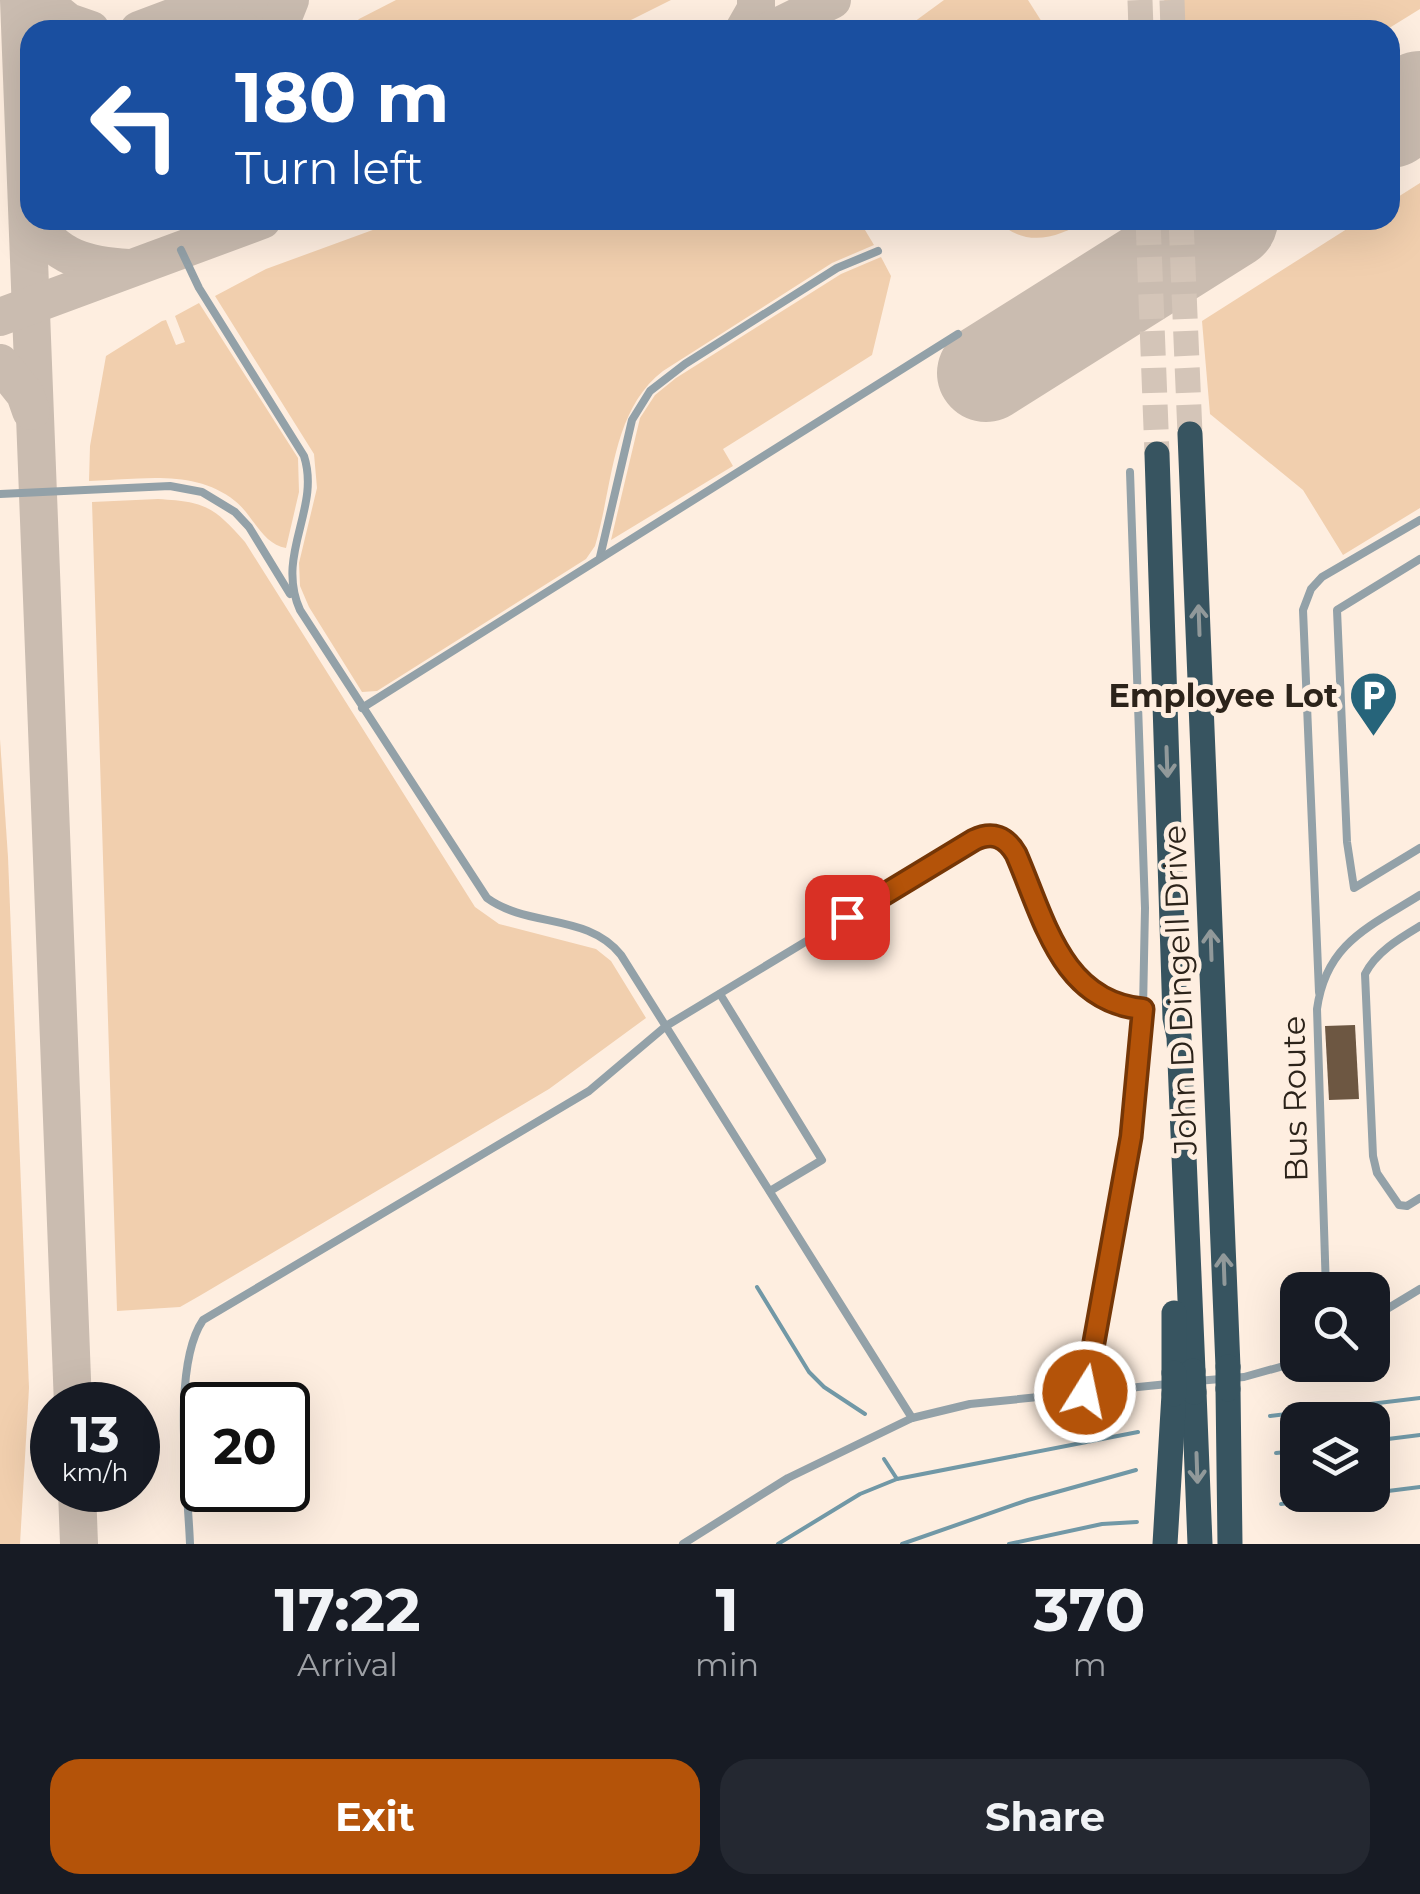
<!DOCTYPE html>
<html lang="en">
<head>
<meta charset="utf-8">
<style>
  :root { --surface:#171b24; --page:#242831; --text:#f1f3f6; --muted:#9ea1a6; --accent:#b45309 }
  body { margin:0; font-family:Montserrat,sans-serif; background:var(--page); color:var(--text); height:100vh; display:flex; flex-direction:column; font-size:38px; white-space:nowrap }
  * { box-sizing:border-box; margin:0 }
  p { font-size:32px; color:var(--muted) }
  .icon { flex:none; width:55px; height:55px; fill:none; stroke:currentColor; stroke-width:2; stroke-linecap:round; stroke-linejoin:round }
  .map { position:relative; height:1544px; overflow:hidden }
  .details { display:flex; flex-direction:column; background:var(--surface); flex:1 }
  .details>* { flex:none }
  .guide { position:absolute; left:20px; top:20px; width:1380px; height:210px; border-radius:30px; box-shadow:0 10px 40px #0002; background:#1a4fa0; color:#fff; overflow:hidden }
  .buttons { position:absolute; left:1280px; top:1272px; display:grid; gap:20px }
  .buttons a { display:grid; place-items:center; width:110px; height:110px; border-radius:20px; background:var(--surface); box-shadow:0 10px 40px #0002; font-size:50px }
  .speed { position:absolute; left:30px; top:1382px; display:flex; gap:20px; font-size:50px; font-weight:700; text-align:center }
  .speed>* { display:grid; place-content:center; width:130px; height:130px; border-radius:50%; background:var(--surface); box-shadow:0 10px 40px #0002; line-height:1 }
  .speed small { font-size:25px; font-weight:400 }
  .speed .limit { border:5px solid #111; border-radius:15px; background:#fff; color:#111 }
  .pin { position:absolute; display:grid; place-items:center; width:85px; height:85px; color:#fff; margin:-42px; border-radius:20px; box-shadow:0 5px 15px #0006 }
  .me { position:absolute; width:110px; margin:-55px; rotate:10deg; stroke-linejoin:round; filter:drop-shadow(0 0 8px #0008) }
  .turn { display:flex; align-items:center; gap:35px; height:210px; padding:0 50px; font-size:45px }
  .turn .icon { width:130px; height:130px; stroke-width:2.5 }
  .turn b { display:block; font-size:70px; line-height:85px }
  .eta { display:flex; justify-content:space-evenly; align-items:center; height:170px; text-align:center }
  .eta b { font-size:60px; font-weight:700; line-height:70px }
  .action { display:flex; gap:20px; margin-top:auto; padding:20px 50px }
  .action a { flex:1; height:115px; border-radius:30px; background:var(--accent); color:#fff; font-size:40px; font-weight:700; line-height:115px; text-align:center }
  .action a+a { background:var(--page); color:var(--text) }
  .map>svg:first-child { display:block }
</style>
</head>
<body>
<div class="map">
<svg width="1420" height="1544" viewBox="0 0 1420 1544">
  <rect width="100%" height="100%" fill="#feeee0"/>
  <g fill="#f1cfae">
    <path d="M396 0H671L611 30H348L359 19Z"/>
    <path d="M944 0H1028L1047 30H903Z"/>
    <path d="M1164 0H1420V9L1386 30H1183Z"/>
    <path d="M1420 183V508L1343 555 1303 490 1210 414 1202 321 1361 220H1390V202Z"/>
    <path d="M400 220H859L874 245 832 263 663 371C611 411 613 487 595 546L586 559 377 691 362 692 309 607 300 586 299 563 317 488 314 454 215 296 266 269Z"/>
    <path d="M996 220H1087C1056 239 1025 248 996 220Z"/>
    <path d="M881 257 891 276 872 355 723 449 733 466 611 540 640 418 655 395 676 378 841 274Z"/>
    <path d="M199 303 298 458 299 492 286 548C262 544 253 515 235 501 194 468 138 480 89 481L90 446 106 356 162 321 166 320 176 345 185 342 175 316Z"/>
    <path d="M158 499C206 502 213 506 245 542L475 907 499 924 596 949 611 961 646 1018 549 1089 201 1295 180 1307 117 1311 92 502Z"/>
    <path d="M0 739 8 857 29 1388 20 1544H0Z"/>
  </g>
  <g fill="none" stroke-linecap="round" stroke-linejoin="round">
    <g stroke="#7198a6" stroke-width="4">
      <path d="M757 1287 809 1372 824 1387 865 1414"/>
      <path d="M1270 1416 1420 1398"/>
      <path d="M1372 1441 1420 1435"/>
      <path d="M1276 1453 1298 1451"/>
      <path d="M884 1459 897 1479"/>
      <path d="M1372 1493 1420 1487"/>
      <path d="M1281 1504 1353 1495"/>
      <path d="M778 1544 860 1494 897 1479 1138 1432"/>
      <path d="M902 1544 1028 1500 1136 1470"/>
      <path d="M1009 1544 1102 1524 1137 1522"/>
    </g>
    <g stroke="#cabcb0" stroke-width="38">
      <path d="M19 0 73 1405"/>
      <path d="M41 0 68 22 91 30"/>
      <path d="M254 0 266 30"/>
      <path d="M183 16 225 22 243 30"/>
      <path d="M139 30 219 0"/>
      <path d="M278 30 290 0"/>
      <path d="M744 30 756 9V0"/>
      <path d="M771 30 832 0"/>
      <path d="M35 220C53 258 90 266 129 268"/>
      <path d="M0 317 262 220"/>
      <path d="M0 363 25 394 31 411"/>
      <path d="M77 1490 79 1544"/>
    </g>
    <g stroke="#cabcb0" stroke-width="98">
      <path d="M1390 119 1420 100"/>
      <path d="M986 373 1229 220"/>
    </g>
  </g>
  <path fill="#6d5742" d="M1355 1025 1359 1099 1329 1100 1325 1026Z"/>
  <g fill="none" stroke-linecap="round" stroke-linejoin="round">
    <g stroke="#d4c5b8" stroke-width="25" stroke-dasharray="25 12" stroke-linecap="butt">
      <path d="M1140 0 1141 30"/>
      <path d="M1172 0 1173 30"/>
      <path d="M1148 220 1157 454"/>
      <path d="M1181 220 1190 434"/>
    </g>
    <g stroke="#93a1a8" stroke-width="8">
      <path d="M181 250 199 288 304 456C321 509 275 554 300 610L487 898C528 928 588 913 621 955L912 1418"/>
      <path d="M0 494 170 486 202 492 235 512 249 527 290 594"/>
      <path d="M600 557 632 420 650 391 685 364 837 268 878 251"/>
      <path d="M1420 559 1337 610 1347 842 1354 888 1420 848"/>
      <path d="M362 708 958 334"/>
      <path d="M1420 926C1400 938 1376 952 1365 974L1373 1156 1377 1173 1399 1205 1407 1206 1420 1198"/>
      <path d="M1319 992 1303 610 1311 589 1322 577 1420 520"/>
      <path d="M720 994 822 1160 770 1191"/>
      <path d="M1326 1290 1317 1009C1326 943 1369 927 1420 895"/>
      <path d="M1372 1318 1420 1289"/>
      <path d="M1197 1381 1244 1377 1298 1362"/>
      <path d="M1085 1392 1131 1137 1143 1009 1145 908 1130 472"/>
      <path d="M190 1544C188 1486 171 1367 203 1320L589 1091 666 1026 974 840 996 835 1011 846C1048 910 1053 1001 1143 1009"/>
      <path d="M683 1544 788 1478 912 1418 970 1404 1168 1384"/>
    </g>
    <g stroke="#375460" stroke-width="25">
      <path d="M1190 434 1228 1367"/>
      <path d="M1157 454 1175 1018 1179 1037 1193 1371"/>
      <path d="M1174 1313V1373"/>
      <path d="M1228 1389 1230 1544"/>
      <path d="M1194 1392 1200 1544"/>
      <path d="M1165 1544 1174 1394"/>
    </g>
    <g stroke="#375460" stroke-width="25">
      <path d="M1228 1367V1389"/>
      <path d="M1193 1371 1194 1392"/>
      <path d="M1174 1394V1373"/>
    </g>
  </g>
  <defs><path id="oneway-shaft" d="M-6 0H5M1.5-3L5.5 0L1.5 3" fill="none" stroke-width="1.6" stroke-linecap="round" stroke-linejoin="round" transform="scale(2.5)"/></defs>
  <g stroke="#91999a">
    <use href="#oneway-shaft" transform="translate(1199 620) rotate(-92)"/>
    <use href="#oneway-shaft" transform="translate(1167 762) rotate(88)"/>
    <use href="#oneway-shaft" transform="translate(1211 945) rotate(-92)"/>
    <use href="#oneway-shaft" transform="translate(1224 1269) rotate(-92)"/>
    <use href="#oneway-shaft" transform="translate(1197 1468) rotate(88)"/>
  </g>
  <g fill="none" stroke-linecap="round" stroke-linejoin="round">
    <defs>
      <path id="route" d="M847 917 974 840C993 831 1006 837 1016 854 1044 918 1061 1002 1143 1009L1131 1137 1085 1392"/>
    </defs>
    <use href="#route" stroke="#753606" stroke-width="25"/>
    <use href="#route" stroke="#b45309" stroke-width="18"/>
  </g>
  <defs>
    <symbol id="parking-pin" viewBox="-11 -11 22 30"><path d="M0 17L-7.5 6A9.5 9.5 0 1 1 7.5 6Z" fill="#26647a" stroke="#feeee0"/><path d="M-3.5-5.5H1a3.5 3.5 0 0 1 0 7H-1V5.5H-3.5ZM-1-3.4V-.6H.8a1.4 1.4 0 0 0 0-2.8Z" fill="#fff"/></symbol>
  </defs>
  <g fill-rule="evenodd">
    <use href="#parking-pin" x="1346" y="668" width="55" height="75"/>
  </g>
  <g text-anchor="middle" stroke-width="10" stroke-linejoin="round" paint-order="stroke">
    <g font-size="32" font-weight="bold" fill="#2c231a" stroke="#feeee0" text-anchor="end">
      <text x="1338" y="707">Employee Lot</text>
    </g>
    <g font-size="32" fill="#2c231a" stroke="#feeee0">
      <text transform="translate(1180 990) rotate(-92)" y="11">John D Dingell Drive</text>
      <text transform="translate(1295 1099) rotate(-91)" y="11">Bus Route</text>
    </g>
  </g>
</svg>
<div class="buttons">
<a><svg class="icon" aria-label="search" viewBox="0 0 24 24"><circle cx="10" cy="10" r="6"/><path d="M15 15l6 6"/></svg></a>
<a><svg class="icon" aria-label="layers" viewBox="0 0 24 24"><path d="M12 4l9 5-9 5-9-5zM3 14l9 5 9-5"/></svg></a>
</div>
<div class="speed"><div>13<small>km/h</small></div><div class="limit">20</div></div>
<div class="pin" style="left:847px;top:917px;background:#d93025"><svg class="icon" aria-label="arrive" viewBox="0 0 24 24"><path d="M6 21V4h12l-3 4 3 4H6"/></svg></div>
<svg class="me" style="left:1085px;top:1392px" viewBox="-20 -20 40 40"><circle r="17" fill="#b45309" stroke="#fff" stroke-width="3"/><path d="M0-11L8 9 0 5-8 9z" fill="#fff"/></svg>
<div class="guide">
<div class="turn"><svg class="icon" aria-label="left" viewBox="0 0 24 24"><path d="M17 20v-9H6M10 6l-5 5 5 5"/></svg><div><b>180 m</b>Turn left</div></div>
</div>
</div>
<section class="details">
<div class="eta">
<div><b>17:22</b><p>Arrival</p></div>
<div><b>1</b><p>min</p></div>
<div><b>370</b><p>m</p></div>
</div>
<div class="action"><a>Exit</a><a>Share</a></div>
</section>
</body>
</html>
